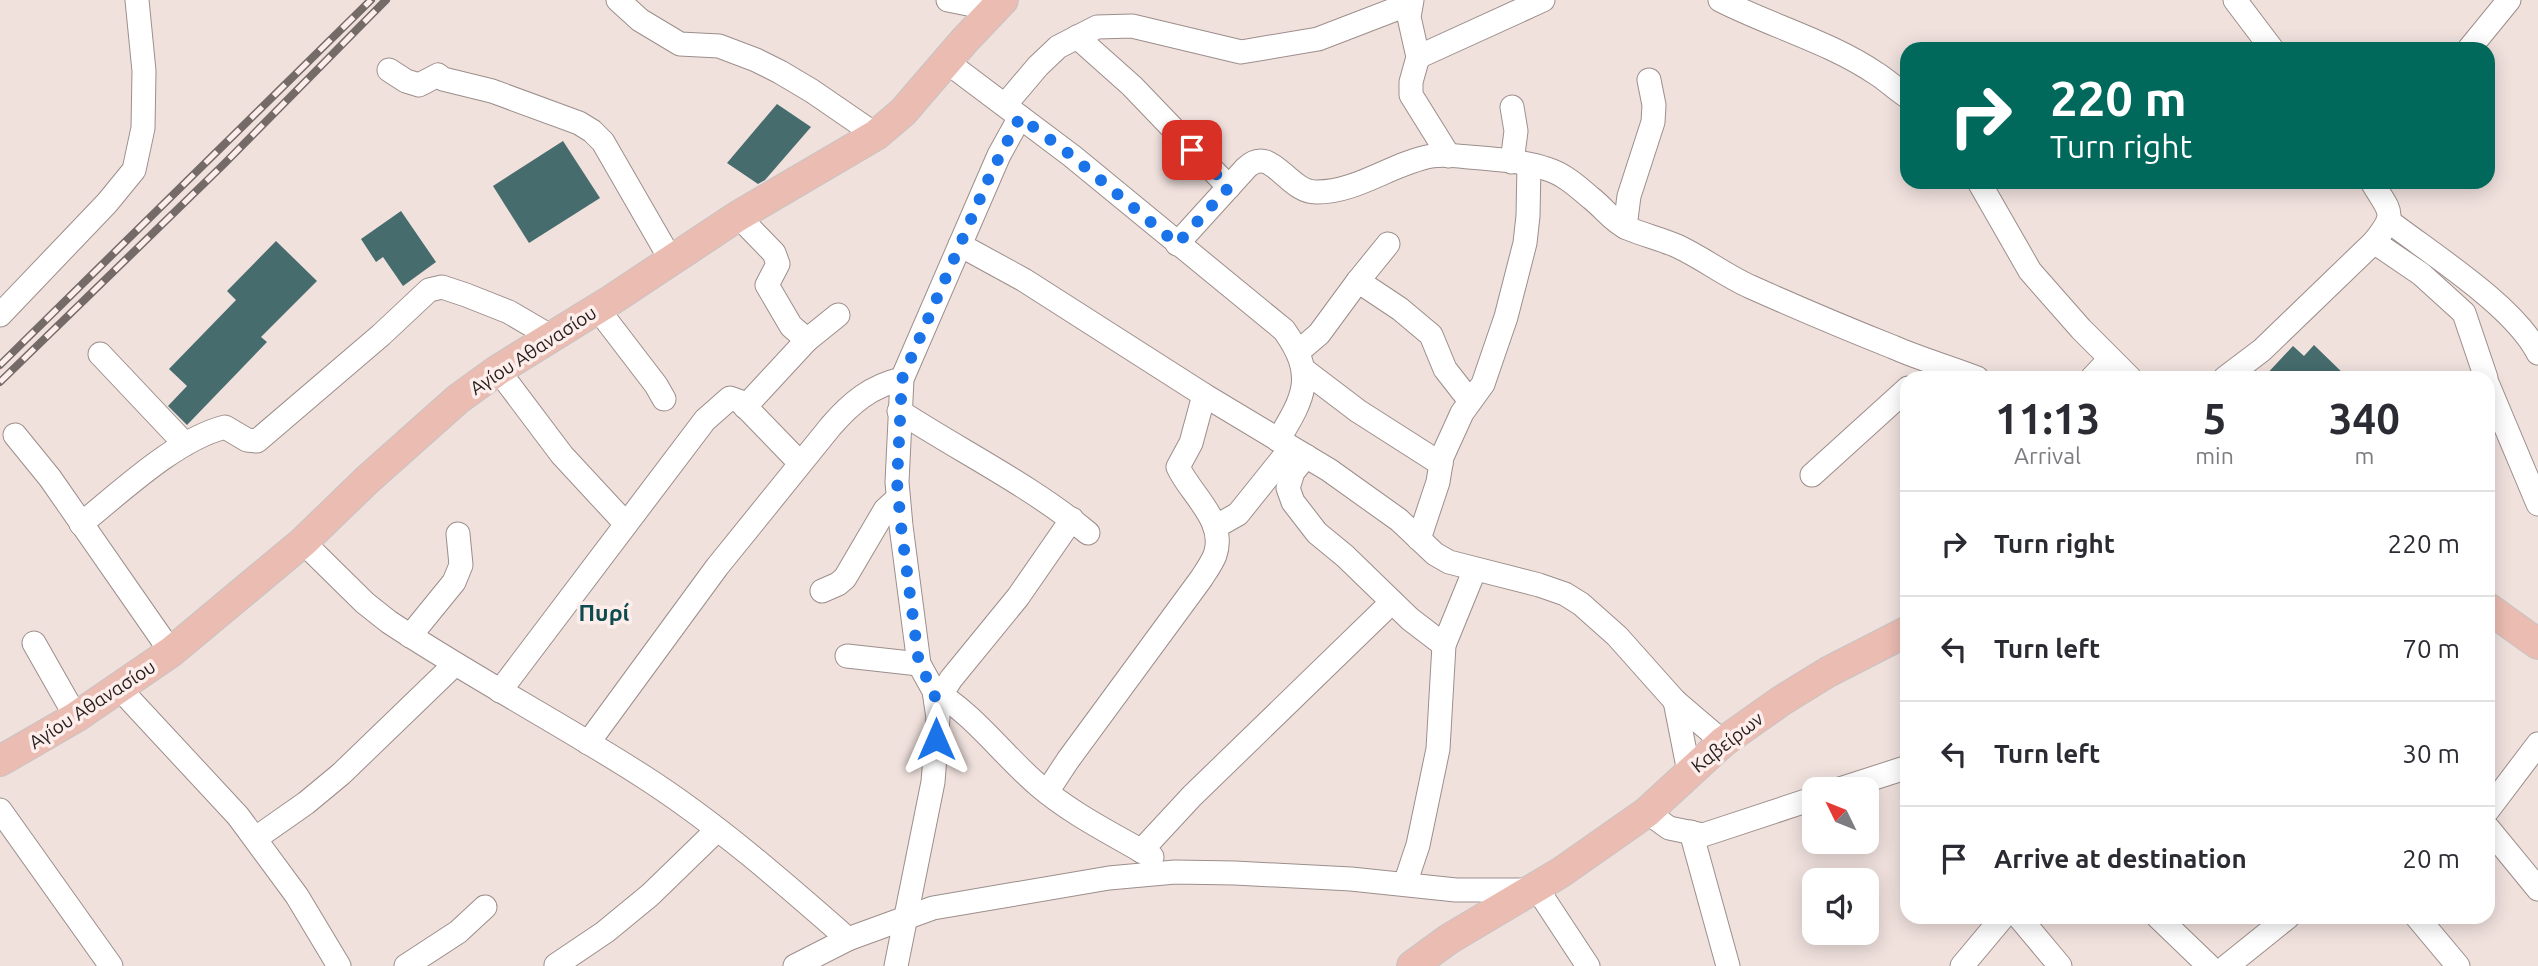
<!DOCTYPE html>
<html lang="en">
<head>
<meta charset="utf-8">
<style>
  :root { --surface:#fff; --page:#f7f7f7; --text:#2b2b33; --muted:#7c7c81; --line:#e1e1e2 }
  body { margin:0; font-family:Ubuntu,sans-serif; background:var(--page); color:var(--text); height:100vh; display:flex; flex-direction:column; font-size:26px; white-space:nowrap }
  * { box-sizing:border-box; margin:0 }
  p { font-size:23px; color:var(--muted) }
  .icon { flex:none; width:38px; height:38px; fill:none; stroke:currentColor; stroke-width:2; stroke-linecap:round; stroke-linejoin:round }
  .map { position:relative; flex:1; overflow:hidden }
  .panel { position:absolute; left:1900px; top:371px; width:595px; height:553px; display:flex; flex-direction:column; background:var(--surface); border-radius:21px; box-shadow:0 4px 18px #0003 }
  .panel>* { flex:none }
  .top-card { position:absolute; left:1900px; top:42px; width:595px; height:147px; border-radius:21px; box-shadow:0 4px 18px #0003; background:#00695c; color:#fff; overflow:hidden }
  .needle { width:46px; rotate:313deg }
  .tools { position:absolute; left:1802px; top:777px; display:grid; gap:14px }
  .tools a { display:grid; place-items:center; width:77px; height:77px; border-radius:14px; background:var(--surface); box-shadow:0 4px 18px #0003; font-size:35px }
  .pin { position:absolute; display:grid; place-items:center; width:60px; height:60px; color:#fff; margin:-30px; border-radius:14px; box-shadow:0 4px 10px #0006 }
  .me { position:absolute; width:77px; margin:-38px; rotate:0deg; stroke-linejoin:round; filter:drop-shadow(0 0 5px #0008) }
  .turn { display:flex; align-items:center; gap:24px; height:147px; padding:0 35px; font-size:32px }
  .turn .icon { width:91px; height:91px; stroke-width:2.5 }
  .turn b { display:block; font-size:49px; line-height:60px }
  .eta { display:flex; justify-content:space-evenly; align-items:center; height:119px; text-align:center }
  .eta b { font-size:42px; font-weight:700; line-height:49px }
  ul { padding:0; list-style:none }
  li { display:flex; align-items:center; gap:21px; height:105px; padding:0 35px; border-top:2px solid var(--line) }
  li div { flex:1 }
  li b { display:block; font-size:26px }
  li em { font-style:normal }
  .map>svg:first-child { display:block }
</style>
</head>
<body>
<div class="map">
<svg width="2538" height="966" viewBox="0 0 2538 966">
  <rect width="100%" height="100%" fill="#f0e1dd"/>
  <g fill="#466c6e">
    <path d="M777 104 811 127 765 180 758 184 727 163Z"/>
    <path d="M563 141 600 198 529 243 493 186Z"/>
    <path d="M401 211 436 262 403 286 383 257 376 262 361 239Z"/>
    <path d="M276 241 317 281 261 337 267 342 187 425 168 406 187 386 169 369 236 300 227 291Z"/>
    <path d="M2314 345 2348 378H2263L2293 346 2304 356Z"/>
  </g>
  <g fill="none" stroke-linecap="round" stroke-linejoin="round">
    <defs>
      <g id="minor">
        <path d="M618 0 640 20 680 44 719 46 756 60 780 72 812 91 876 135"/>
        <path d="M948 0 993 9"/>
        <path d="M1412 0 1409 17 1418 57 1411 82V95L1449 156"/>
        <path d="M1720 0C1771 26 1830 42 1877 74 1888 81 1897 90 1908 97"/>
        <path d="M2235 0 2272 49"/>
        <path d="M1077 37 1132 86 1229 187"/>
        <path d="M2469 49 2509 0"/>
        <path d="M1418 57 1543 0"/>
        <path d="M947 62 1072 156 1284 330C1316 375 1305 396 1278 440"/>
        <path d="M389 70 406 81 419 85 438 75 443 79 492 91 579 123 592 131 603 142 671 260"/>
        <path d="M1005 105 1038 66 1058 47 1097 27 1132 26 1241 52 1318 39 1409 4"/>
        <path d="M1512 162 1516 131 1512 107"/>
        <path d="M1979 182 2030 271 2081 329 2130 378"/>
        <path d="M738 216 774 253 778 264 767 285 791 326 807 340"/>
        <path d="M2390 222C2433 255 2514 306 2538 353"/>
        <path d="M1625 227 1629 196 1653 122 1654 105 1649 80"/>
        <path d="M2374 242 2421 274 2464 313 2486 378"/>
        <path d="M1177 244 1246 168C1272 143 1287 193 1317 192 1358 192 1392 163 1432 156 1444 154 1457 156 1469 157 1493 159 1525 161 1547 169 1564 174 1578 187 1591 198 1604 208 1612 221 1627 228 1644 235 1661 239 1677 246 1703 258 1726 276 1751 287 1798 308 1845 328 1893 347 1920 359 1949 367 1977 378"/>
        <path d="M960 245 1024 280 1204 395 1329 470 1399 520 1435 554 1449 562 1539 585 1565 594 1581 604 1617 636 1675 701 1723 742"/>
        <path d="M1358 281 1400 309 1431 335 1445 369 1470 401"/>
        <path d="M597 308 656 385 664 399"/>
        <path d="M0 315 107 203 134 170 143 128 144 71 137 0"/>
        <path d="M1299 351 1319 334 1358 281 1388 244"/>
        <path d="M100 354 185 444"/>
        <path d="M498 370 562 455 626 524"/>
        <path d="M1304 370 1358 411 1441 464"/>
        <path d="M2092 378 2110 359"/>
        <path d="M2225 378 2262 350 2374 242C2398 212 2390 213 2372 182"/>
        <path d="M2488 385 2538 504"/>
        <path d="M745 407 807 340 838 315"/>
        <path d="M899 411C962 452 1030 485 1088 533"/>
        <path d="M15 435 50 478 171 652"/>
        <path d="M1306 456 1293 472 1288 488 1293 502 1317 533 1345 556 1410 619 1444 645"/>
        <path d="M1812 475 1908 388"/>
        <path d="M81 524C122 491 175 440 225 427L247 440 257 441 381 335 429 290 442 287 466 295 509 312 550 336"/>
        <path d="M1215 527 1238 514 1291 448"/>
        <path d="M1419 539 1438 482 1442 457 1462 413 1483 384 1506 317 1525 243 1528 216 1529 165"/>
        <path d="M303 542 365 603 389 622C472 677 560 723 644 777 717 824 783 882 848 939"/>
        <path d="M822 591 838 584 845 578 885 510 898 498"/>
        <path d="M410 636 454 582 461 565 458 534"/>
        <path d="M34 643 76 717"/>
        <path d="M847 656 919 664"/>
        <path d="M120 689 238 816 297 896 339 966"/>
        <path d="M500 691 705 420 730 398 741 402 800 463"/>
        <path d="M934 691C973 713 1004 756 1038 785 1073 815 1113 834 1152 857"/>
        <path d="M941 695 951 679 1018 597 1072 519"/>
        <path d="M1675 701 1689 772"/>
        <path d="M588 743 717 567 831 426C851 403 871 386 902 379"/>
        <path d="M1840 789 1908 767"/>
        <path d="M1047 792 1068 760 1201 579C1206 571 1212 563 1215 555 1227 521 1190 494 1178 467L1191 443 1204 395"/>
        <path d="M0 810 111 966"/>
        <path d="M2488 810 2538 744"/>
        <path d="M1647 812 1669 828 1703 835 1815 798"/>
        <path d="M2488 828 2538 889"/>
        <path d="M1691 832 1728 966"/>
        <path d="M256 838 306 803 341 774 455 664"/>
        <path d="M1141 851 1192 796 1392 602"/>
        <path d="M1405 884 1418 845 1438 749 1444 645 1475 569"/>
        <path d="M1536 887 1588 966"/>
        <path d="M2019 917 2060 966"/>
        <path d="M2158 917 2209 966"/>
        <path d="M2417 917 2458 966"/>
        <path d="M556 965 605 932 650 895 717 830"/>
        <path d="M406 966 458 932 485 907"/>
        <path d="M795 966 848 939 933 908 1109 878 1175 872 1235 873 1351 879 1456 890H1530"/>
        <path d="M896 966 933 782 938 718 934 691 919 664 901 526 897 482 902 379 999 155 1020 117"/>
        <path d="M1962 966 2003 917"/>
        <path d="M2227 966 2288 917"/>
      </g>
      <g id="major">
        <path d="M2488 608 2538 644"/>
        <path d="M0 761 76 717 171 652 303 542 367 480 458 399 498 370 613 299 738 216 876 135 903 112 965 40 1003 0"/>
        <path d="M1412 966 1449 939 1560 873 1647 812 1723 742 1781 701 1828 672 1908 631"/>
      </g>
    </defs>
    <use href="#minor" stroke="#9c8e8b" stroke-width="25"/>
    <use href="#major" stroke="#c6c4c4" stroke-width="32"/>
    <use href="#minor" stroke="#fff" stroke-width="23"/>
    <use href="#major" stroke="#ebbcb2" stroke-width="30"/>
    <defs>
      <g id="rail">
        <path d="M0 365 371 0"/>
        <path d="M0 382 224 164 386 0"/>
      </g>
    </defs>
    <use href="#rail" stroke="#746a68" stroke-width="8"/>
    <use href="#rail" stroke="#feeeeb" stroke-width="5" stroke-dasharray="16" stroke-linecap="butt"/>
  </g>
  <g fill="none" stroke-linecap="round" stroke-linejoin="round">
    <path stroke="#1a73e8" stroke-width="12" stroke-dasharray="0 21.6" d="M936 739 938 718 934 691 919 664 901 526 897 482 902 379 991 173 1020 117 1072 156 1177 244 1229 187 1192 150"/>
  </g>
  <g text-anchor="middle" stroke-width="7" stroke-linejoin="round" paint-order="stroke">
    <g font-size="19" fill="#241e1d" stroke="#feeeeb">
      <text transform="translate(533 350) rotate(-33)" y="7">Αγίου Αθανασίου</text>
      <text transform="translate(92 704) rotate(-33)" y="7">Αγίου Αθανασίου</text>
      <text transform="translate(1727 742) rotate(-38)" y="7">Καβείρων</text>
    </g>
    <g font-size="23" font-weight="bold" fill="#0c4c4f" stroke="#feeeeb">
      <text x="604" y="621">Πυρί</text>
    </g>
  </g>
</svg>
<div class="tools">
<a><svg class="needle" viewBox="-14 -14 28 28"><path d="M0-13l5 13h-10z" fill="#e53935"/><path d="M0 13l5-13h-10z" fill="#7c7c81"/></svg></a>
<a><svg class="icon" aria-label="sound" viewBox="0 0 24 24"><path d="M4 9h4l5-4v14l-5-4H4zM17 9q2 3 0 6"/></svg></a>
</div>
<div class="pin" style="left:1192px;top:150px;background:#d93025"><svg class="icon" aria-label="arrive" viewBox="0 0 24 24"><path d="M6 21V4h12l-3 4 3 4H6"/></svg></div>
<svg class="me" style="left:936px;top:739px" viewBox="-20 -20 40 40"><path d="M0-17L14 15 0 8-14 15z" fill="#1a73e8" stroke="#fff" stroke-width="4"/></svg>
<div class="top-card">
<div class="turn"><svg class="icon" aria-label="right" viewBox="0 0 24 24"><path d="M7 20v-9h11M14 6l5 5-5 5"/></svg><div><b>220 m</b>Turn right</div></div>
</div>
<section class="panel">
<div class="eta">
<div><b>11:13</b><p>Arrival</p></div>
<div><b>5</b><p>min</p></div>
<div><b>340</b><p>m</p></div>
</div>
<ul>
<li><svg class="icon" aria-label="right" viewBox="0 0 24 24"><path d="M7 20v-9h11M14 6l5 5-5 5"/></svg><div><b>Turn right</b></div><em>220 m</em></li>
<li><svg class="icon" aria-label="left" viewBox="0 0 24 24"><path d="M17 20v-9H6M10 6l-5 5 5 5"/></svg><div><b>Turn left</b></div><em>70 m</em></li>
<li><svg class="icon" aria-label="left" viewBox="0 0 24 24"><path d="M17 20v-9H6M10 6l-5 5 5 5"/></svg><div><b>Turn left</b></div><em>30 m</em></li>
<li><svg class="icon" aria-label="arrive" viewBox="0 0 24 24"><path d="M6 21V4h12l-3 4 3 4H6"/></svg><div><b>Arrive at destination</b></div><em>20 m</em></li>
</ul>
</section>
</div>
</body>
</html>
